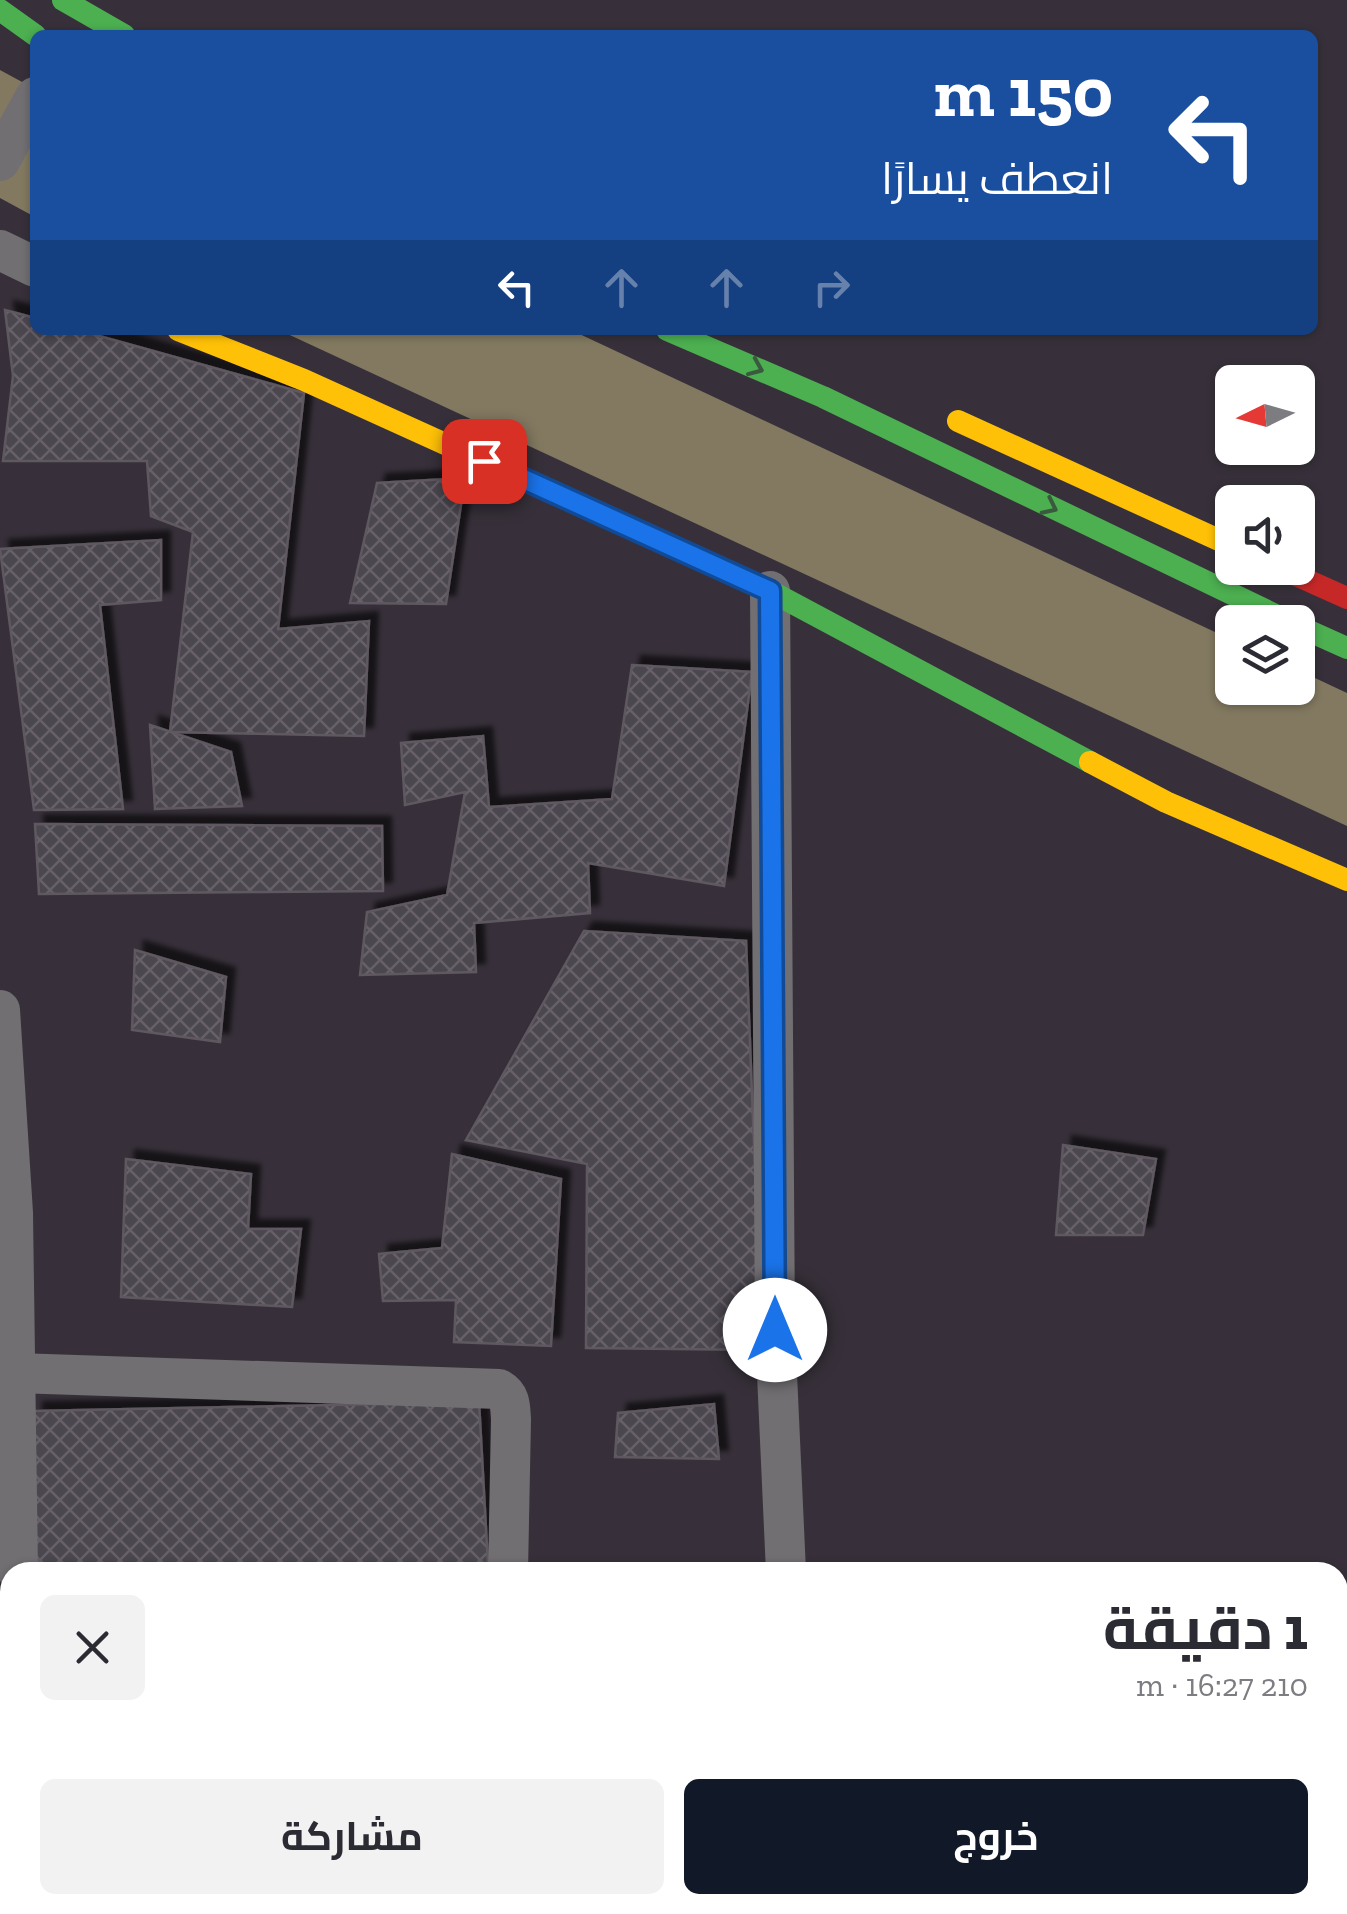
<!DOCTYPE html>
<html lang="ar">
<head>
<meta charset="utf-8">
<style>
  :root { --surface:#fff; --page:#f2f2f3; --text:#2b2b33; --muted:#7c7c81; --accent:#111827 }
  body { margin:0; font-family:"Zilla Slab",Cairo,serif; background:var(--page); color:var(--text); direction:rtl; height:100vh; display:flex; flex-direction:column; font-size:38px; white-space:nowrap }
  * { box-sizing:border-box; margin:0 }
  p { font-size:32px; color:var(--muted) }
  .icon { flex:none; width:55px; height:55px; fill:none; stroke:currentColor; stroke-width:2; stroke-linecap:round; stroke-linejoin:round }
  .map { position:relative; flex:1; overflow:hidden; direction:ltr }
  .panel { position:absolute; left:0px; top:1562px; width:1348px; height:352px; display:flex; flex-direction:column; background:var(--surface); border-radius:30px 30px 0 0; box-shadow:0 2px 8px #0004; direction:rtl }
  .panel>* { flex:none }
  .banner { position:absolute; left:30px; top:30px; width:1288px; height:305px; border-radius:15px; box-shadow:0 2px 8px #0004; direction:rtl; background:#1a4fa0; color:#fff; overflow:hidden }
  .needle { width:65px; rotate:265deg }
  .buttons { position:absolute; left:1215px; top:365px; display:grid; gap:20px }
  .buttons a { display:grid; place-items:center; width:100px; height:100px; border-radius:15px; background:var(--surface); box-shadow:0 2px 8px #0004; font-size:50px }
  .pin { position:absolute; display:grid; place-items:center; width:85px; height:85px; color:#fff; margin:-42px; border-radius:20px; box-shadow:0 5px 15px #0006 }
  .me { position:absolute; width:110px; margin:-55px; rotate:0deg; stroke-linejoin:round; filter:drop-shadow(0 0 8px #0008) }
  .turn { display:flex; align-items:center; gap:35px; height:210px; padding:0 40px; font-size:45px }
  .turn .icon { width:130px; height:130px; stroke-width:2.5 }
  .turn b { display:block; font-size:70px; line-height:85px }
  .lanes { display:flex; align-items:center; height:95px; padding:0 40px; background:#0003; justify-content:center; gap:50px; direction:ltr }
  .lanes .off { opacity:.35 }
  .round { display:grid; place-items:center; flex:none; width:105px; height:105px; border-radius:15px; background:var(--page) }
  .head { display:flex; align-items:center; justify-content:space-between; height:170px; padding:0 40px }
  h1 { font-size:60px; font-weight:700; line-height:75px }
  .primary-button { display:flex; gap:20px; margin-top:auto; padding:20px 40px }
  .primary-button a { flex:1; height:115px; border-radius:15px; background:var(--accent); color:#fff; font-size:40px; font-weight:700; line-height:115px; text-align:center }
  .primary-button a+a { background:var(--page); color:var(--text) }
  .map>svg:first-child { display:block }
</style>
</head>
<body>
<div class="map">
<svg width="1347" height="1914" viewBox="0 0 1347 1914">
  <defs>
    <pattern id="building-cross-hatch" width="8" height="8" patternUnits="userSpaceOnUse" patternTransform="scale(2.5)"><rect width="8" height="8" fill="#4c464f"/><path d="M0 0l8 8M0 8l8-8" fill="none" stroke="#666169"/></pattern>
    <filter id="shadow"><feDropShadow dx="9" dy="-9" stdDeviation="2.5" flood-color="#0009"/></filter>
  </defs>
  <rect width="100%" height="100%" fill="#37303a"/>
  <g fill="#837961">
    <path d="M0 70 35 89V217L0 198Z"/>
    <path d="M279 330H571L1232 640V688H1298V670L1347 693V826Z"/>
  </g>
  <g fill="url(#building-cross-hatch)" stroke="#5e5860" stroke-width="2.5" filter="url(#shadow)">
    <path d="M5 310 35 318V330H78L304 393 278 629 369 621 364 736 170 732 193 532 151 516 147 461H3L13 376Z"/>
    <path d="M465 478 446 604 350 603 377 483Z"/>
    <path d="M161 540V600L100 605 123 809 34 810 0 549Z"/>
    <path d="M632 665 752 672 724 886 588 863 590 913 474 923 476 972 360 975 367 912 447 895 465 792 405 805 401 743 483 736 489 807 612 799Z"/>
    <path d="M150 725 231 752 242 806 155 809Z"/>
    <path d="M35 824 382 826 383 891 39 894Z"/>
    <path d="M584 931 746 941 762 1350 586 1348 587 1164 466 1140Z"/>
    <path d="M135 950 226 977 220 1042 132 1030Z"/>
    <path d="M1063 1145 1156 1159 1143 1235H1056Z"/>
    <path d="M452 1154 561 1179 551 1346 454 1342 456 1300 383 1301 379 1254 442 1248Z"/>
    <path d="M126 1159 251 1174 248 1229H301L292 1307 121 1297Z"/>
    <path d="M479 1402 488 1565 425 1572H34V1411Z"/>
    <path d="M714 1404 719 1459 615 1457 618 1413Z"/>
  </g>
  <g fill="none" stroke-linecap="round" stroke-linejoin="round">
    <g stroke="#726f73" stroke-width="40">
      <path d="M0 161 35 97"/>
      <path d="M0 250 35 267"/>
      <path d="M770 591 775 1330 786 1572"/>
      <path d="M0 1010 13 1213 18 1572"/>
      <path d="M16 1373 499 1389C511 1396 510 1406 511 1419L508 1572"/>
      <path d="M22 1905V1914"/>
      <path d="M503 1914V1905"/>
      <path d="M800 1914V1905"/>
    </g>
    <g stroke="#4caf50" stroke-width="22">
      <path d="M63 0 124 35"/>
      <path d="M0 10 35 35"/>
      <path d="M667 330 823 397 1290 622"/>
      <path d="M659 541 770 591 1090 762"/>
      <path d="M1298 626 1347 648"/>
    </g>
    <g stroke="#ffc107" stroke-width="22">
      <path d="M178 330 304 380 659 541"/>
      <path d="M958 421 1232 546"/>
      <path d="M1090 762 1166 802 1347 880"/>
    </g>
    <path stroke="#c62828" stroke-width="22" d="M1280 568 1347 598"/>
  </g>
  <defs><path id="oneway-chevron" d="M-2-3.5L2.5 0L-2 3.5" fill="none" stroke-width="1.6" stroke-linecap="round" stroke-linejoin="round" transform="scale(2.5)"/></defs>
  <g stroke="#3a5a3f">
    <use href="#oneway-chevron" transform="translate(756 368) rotate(23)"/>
    <use href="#oneway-chevron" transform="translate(1050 507) rotate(26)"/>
  </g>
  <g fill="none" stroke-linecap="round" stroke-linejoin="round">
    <defs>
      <path id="route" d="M484 461 770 591 775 1330"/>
    </defs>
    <use href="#route" stroke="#114b97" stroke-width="25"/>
    <use href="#route" stroke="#1a73e8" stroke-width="18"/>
  </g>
</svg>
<div class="buttons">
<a><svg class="needle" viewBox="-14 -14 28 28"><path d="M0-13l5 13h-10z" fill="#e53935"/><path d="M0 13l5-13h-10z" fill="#7c7c81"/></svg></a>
<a><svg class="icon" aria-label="sound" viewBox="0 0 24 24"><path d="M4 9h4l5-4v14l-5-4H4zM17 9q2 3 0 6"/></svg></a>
<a><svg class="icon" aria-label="layers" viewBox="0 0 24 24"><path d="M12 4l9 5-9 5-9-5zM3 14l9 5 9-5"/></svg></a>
</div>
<div class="pin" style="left:484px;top:461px;background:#d93025"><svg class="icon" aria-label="arrive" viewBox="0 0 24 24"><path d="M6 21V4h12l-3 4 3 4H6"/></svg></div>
<svg class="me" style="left:775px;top:1330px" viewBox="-20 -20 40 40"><circle r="19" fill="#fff"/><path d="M0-13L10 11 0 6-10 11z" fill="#1a73e8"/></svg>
<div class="banner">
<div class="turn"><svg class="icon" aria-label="left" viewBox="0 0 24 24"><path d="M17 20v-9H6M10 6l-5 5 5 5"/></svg><div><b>150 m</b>انعطف يسارًا</div></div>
<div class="lanes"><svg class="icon" aria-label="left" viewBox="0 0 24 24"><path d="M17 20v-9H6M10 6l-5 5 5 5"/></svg><svg class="icon off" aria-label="ahead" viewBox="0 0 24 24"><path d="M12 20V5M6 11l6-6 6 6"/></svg><svg class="icon off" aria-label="ahead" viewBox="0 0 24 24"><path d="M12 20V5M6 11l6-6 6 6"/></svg><svg class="icon off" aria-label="right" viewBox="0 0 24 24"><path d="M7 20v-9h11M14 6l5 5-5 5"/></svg></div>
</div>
<section class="panel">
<div class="head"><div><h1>1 دقيقة</h1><p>210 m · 16:27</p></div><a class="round"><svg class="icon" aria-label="close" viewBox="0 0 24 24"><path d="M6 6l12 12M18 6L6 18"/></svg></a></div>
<div class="primary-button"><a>خروج</a><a>مشاركة</a></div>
</section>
</div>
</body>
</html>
